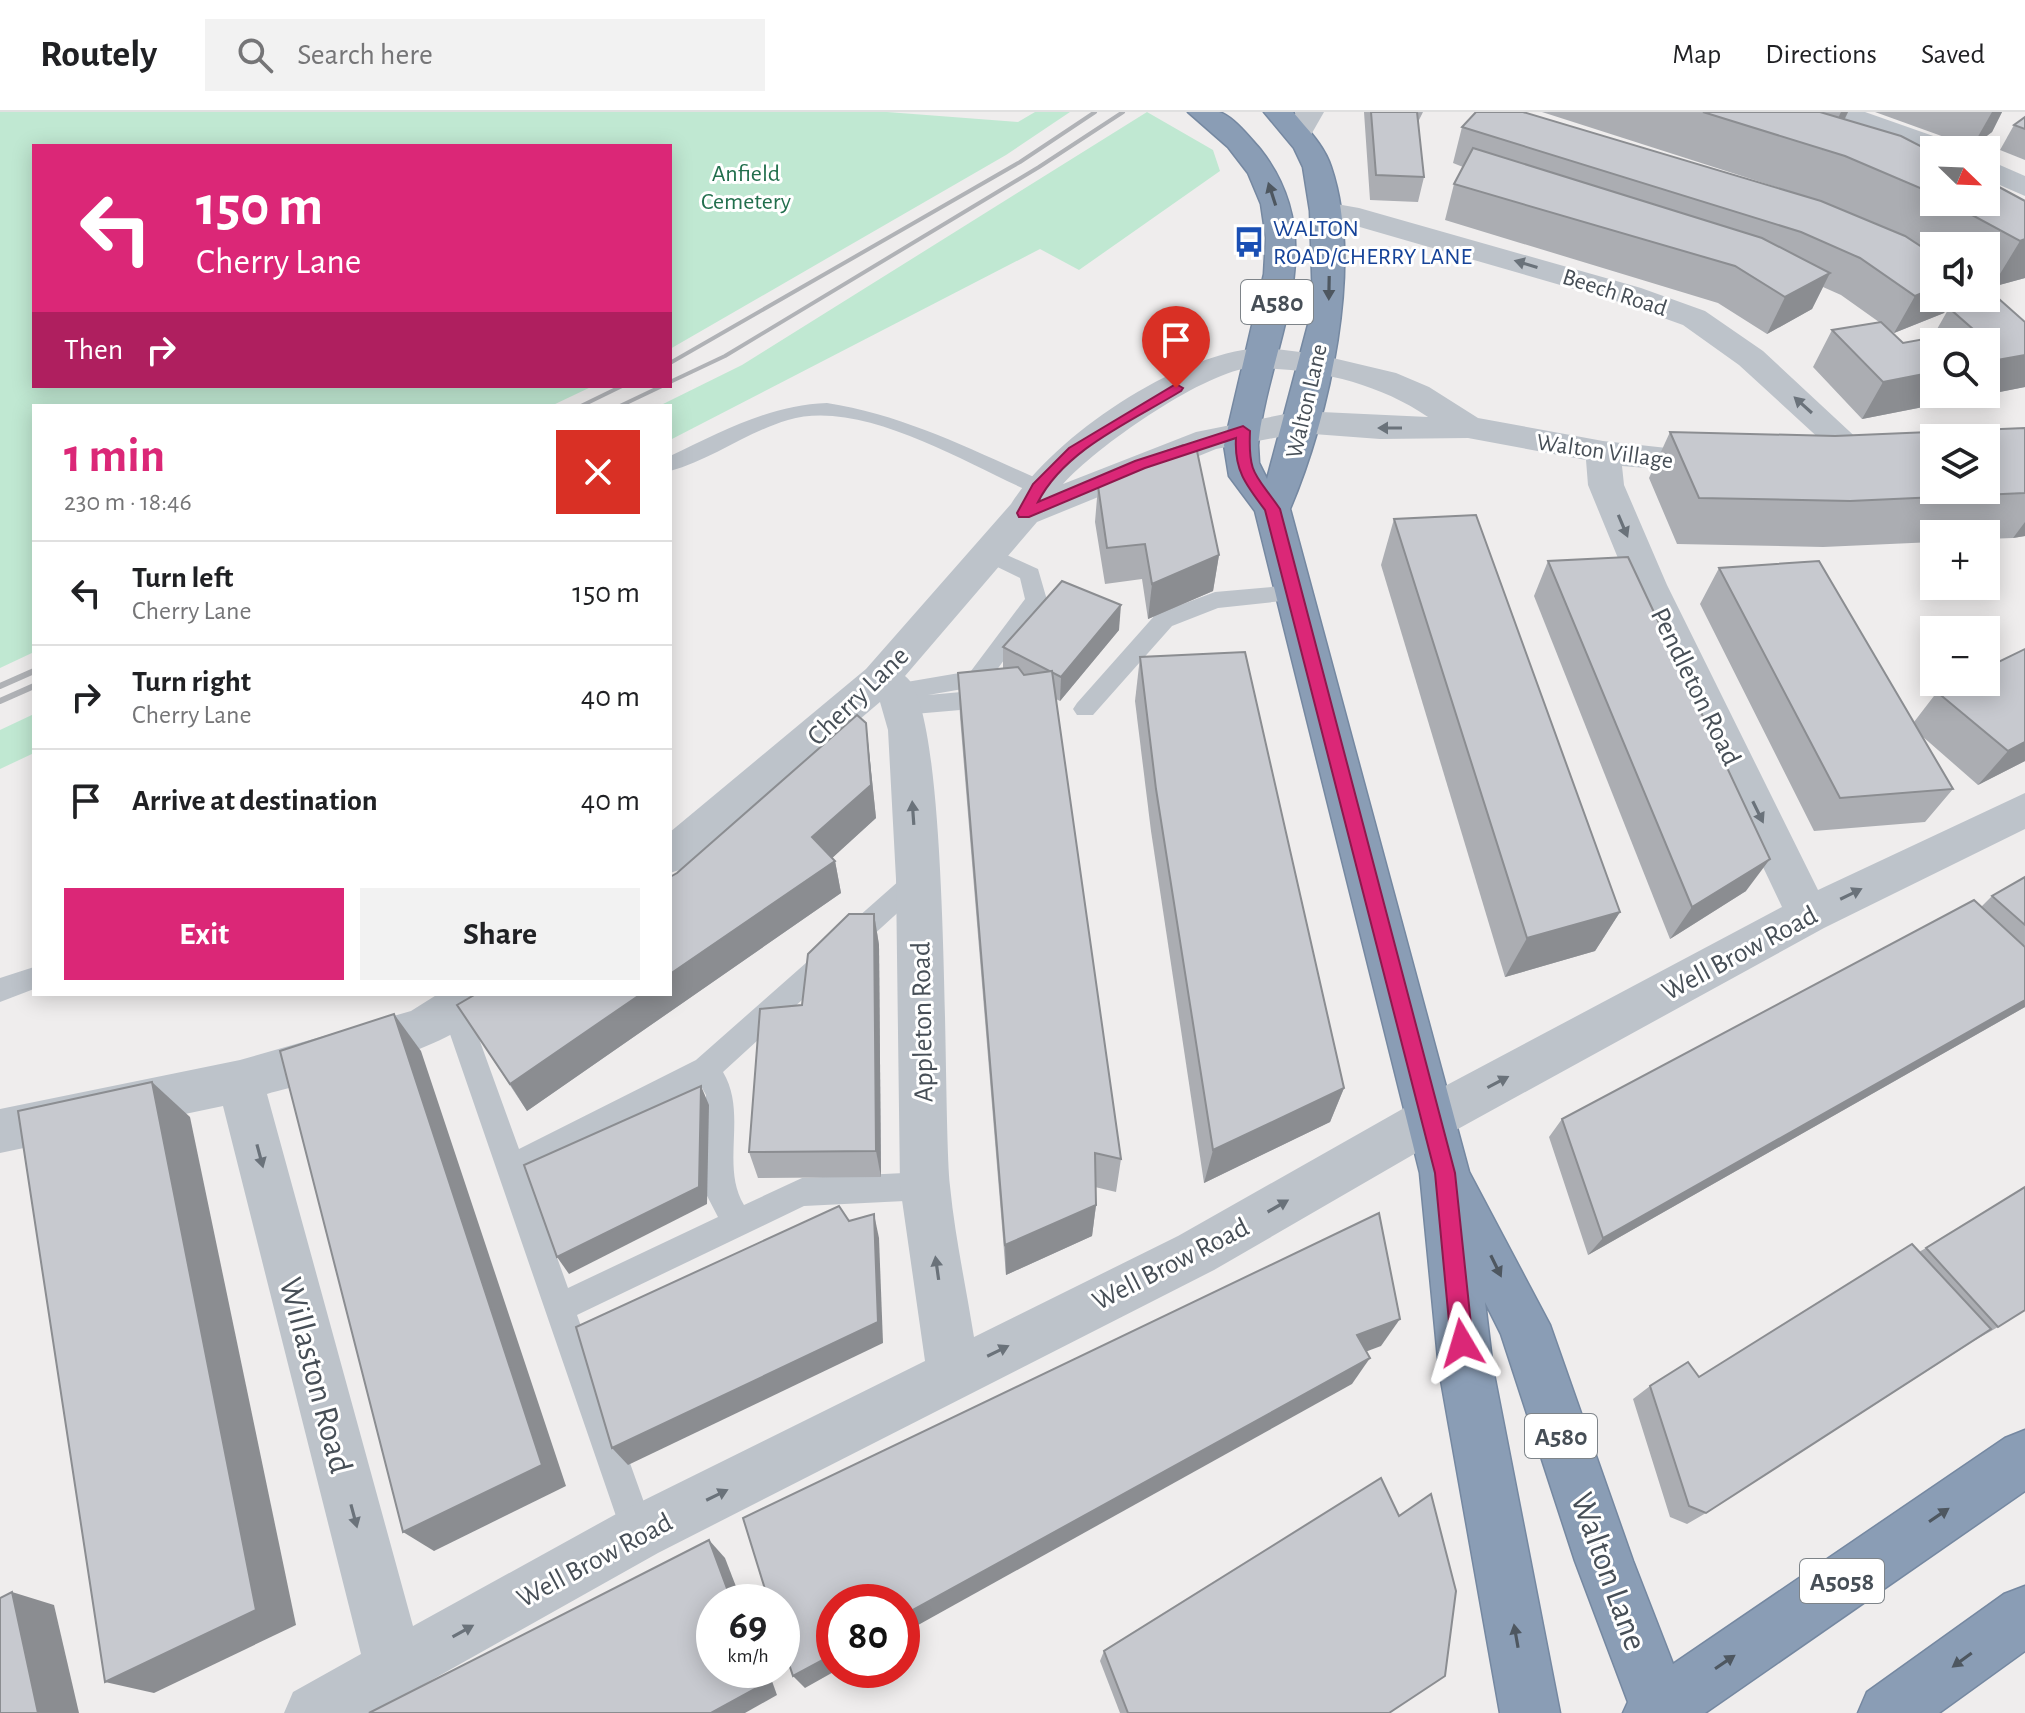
<!DOCTYPE html>
<html lang="en">
<head>
<meta charset="utf-8">
<style>
  :root { --surface:#fff; --page:#f2f2f2; --text:#202124; --muted:#757577; --line:#e0e0e0; --accent:#db2777 }
  body { margin:0; font-family:"Alegreya Sans",sans-serif; background:var(--page); color:var(--text); height:100vh; display:flex; flex-direction:column; font-size:30px; white-space:nowrap }
  * { box-sizing:border-box; margin:0 }
  p { font-size:26px; color:var(--muted) }
  .icon { flex:none; width:44px; height:44px; fill:none; stroke:currentColor; stroke-width:2; stroke-linecap:round; stroke-linejoin:round }
  .map { position:relative; flex:1; overflow:hidden }
  .side { position:absolute; left:32px; top:292px; width:640px; height:592px; display:flex; flex-direction:column; background:var(--surface); border-radius:0px; box-shadow:0 4px 20px #0003 }
  .side>* { flex:none }
  .banner { position:absolute; left:32px; top:32px; width:640px; height:244px; border-radius:0px; box-shadow:0 4px 20px #0003; background:#db2777; color:#fff; overflow:hidden }
  .needle { width:52px; rotate:113deg }
  .fabs { position:absolute; left:1920px; top:24px; display:grid; gap:16px }
  .fabs a { display:grid; place-items:center; width:80px; height:80px; border-radius:0px; background:var(--surface); box-shadow:0 4px 20px #0003; font-size:40px }
  .speed { position:absolute; left:696px; top:1472px; display:flex; gap:16px; font-size:40px; font-weight:700; text-align:center }
  .speed>* { display:grid; place-content:center; width:104px; height:104px; border-radius:50%; background:var(--surface); box-shadow:0 4px 20px #0003; line-height:1 }
  .speed small { font-size:20px; font-weight:400 }
  .speed .limit { border:12px solid #d22; background:#fff; color:#111 }
  .pin { position:absolute; display:grid; place-items:center; width:68px; height:68px; color:#fff; margin:-82px -34px; border-radius:50% 50% 50% 0; rotate:-45deg; box-shadow:0 0 8px #0007 }
  .pin .icon { rotate:45deg }
  .me { position:absolute; width:88px; margin:-44px; rotate:353deg; stroke-linejoin:round; filter:drop-shadow(0 0 6px #0008) }
  .turn { display:flex; align-items:center; gap:28px; height:168px; padding:0 32px; font-size:36px }
  .turn .icon { width:104px; height:104px; stroke-width:2.5 }
  .turn b { display:block; font-size:56px; line-height:68px }
  .then { display:flex; align-items:center; height:76px; padding:0 32px; background:#0003; gap:16px; font-size:30px }
  .round { display:grid; place-items:center; flex:none; width:84px; height:84px; border-radius:0px; background:var(--page) }
  .overview { display:flex; align-items:center; justify-content:space-between; height:136px; padding:0 32px }
  h1 { font-size:48px; font-weight:700; line-height:60px; color:var(--accent) }
  .button { display:flex; gap:16px; margin-top:auto; padding:16px 32px }
  .button a { flex:1; height:92px; border-radius:0px; background:var(--accent); color:#fff; font-size:32px; font-weight:700; line-height:92px; text-align:center }
  .button a+a { background:var(--page); color:var(--text) }
  ul { padding:0; list-style:none }
  li { display:flex; align-items:center; gap:24px; height:104px; padding:0 32px; border-top:2px solid var(--line) }
  li div { flex:1 }
  li b { display:block; font-size:30px }
  li em { font-style:normal }
  header { display:flex; align-items:center; gap:48px; box-sizing:border-box; height:112px; padding:0 40px; background:var(--surface); border-bottom:2px solid var(--line) }
  header strong { font-size:38px }
  nav { display:flex; gap:44px; margin-inline-start:auto; font-size:28px }
  .search { width:560px; height:72px; background:var(--page); display:flex; align-items:center; gap:20px; box-sizing:border-box; padding:0 28px; border-radius:0px; color:var(--muted); font-size:30px }
  .map>svg:first-child { display:block }
</style>
</head>
<body>
<header>
<strong>Routely</strong>
<div class="search"><svg class="icon" aria-label="search" viewBox="0 0 24 24"><circle cx="10" cy="10" r="6"/><path d="M15 15l6 6"/></svg>Search here</div>
<nav><a>Map</a><a>Directions</a><a>Saved</a></nav>
</header>
<div class="map">
<svg width="2025" height="1601" viewBox="0 0 2025 1601">
  <rect width="100%" height="100%" fill="#efeded"/>
  <g fill="#c0e8d2">
    <path d="M0 0H887L1018 10 1035 0H1070L1006 43 670 237V34H34V274H593L551 294H34V540L0 556Z"/>
    <path d="M1147 0 1213 38 1220 59 1079 158 1040 137 670 328V294H659L742 253Z"/>
    <path d="M34 602V641L0 657V618Z"/>
  </g>
  <g fill="none" stroke-linecap="round" stroke-linejoin="round">
    <defs>
      <g id="highway">
        <path d="M1188 0C1197 0 1211 0 1219 0 1234 5 1250 26 1260 37 1335 132 1269 230 1258 333L1259 351 1267 367 1313 194 1310 99 1303 55 1294 36 1264 0H1293C1307 17 1324 33 1331 55 1364 153 1329 305 1290 397L1469 1060 1550 1213 1633 1449 1673 1552 2005 1326 2025 1318V1379L1705 1601H1623L1628 1590 1575 1449 1501 1222 1485 1190 1493 1257 1560 1601H1500L1439 1257 1420 1061 1255 399 1229 364 1224 333 1264 162 1266 126 1261 92 1248 61 1228 35Z"/>
        <path d="M2025 1474V1539L1939 1601H1858L1867 1580 2004 1482Z"/>
      </g>
    </defs>
    <use href="#highway" stroke="#7588a1" stroke-width="3"/>
    <g fill="#bdc3ca" fill-rule="evenodd">
      <path d="M827 291C905 303 974 339 1045 370L1048 375 1045 380H1031C965 351 861 286 788 308 747 320 711 348 670 359V344C721 320 769 293 827 291Z"/>
      <path d="M989 435 1038 457 1047 488 986 573 928 583 995 577 1003 580 1007 586 1003 592 995 595 914 602 906 599 902 593 908 586 889 585 885 579 889 573 971 559 1025 487 1020 466 981 447 978 442 981 437Z"/>
      <path d="M1293 473 1301 475 1304 481 1301 487 1218 496 1172 514 1093 603H1077L1073 597 1077 591 1156 502 1215 480Z"/>
      <path d="M918 757 927 760 931 767 927 774 723 960C748 1002 720 1053 744 1093L802 1066 925 1060 935 1064 940 1074 935 1084 925 1088 804 1094 577 1203 655 1421 650 1433 638 1438 626 1433 441 896 445 888 455 884 465 888 519 1037 696 948 909 760ZM701 974 706 983 705 1080 718 1105 568 1176 527 1062Z"/>
      <path d="M34 855V877L0 890V866Z"/>
    </g>
    <g fill="#bdc3ca" fill-rule="evenodd">
      <path d="M1296 0H1324L1308 28H1288L1284 22Z"/>
      <path d="M1825 0H1865L1956 32 1960 38H1934V43L1829 6Z"/>
      <path d="M1986 47 2025 64V84L1986 67Z"/>
      <path d="M1325 90 1359 96 1641 176 1705 199 1763 239 1877 345 1872 353 1860 356 1848 353 1739 253 1683 213 1619 190 1346 111 1315 105 1310 99 1315 93Z"/>
      <path d="M1949 186H1984L2025 220V246L2014 243Z"/>
      <path d="M1268 236 1316 242 1396 261 1429 275 1478 306 1603 329 1731 343 1736 351 1731 359 1719 362 1622 354 1624 373 1667 473 1818 778 2025 681V717L1824 816 1447 1023 1214 1158 658 1441 373 1601H284L293 1580 361 1542 223 994 0 1041V997L240 948 411 899 438 882H498C471 937 325 965 267 982L413 1514 618 1401 925 1249 900 1074 896 767 888 618 880 590 685 756 670 761V720L866 557 1011 392C1055 323 1185 235 1268 236ZM1248 256C1311 256 1375 269 1428 305L1300 299 1196 320 1063 372C1096 335 1199 263 1248 256ZM1300 321 1380 327 1468 326 1586 348 1588 373 1629 473 1782 795 1413 991 1178 1124 974 1225C966 1175 955 1125 950 1074 942 998 952 597 905 564L1037 410 1216 337Z"/>
    </g>
    <use href="#highway" fill="#8a9db5" fill-rule="evenodd"/>
    <g stroke="#b0b2b6" stroke-width="4">
      <path d="M670 251 1020 50 1095 0"/>
      <path d="M670 270 725 244 1039 55 1123 0"/>
      <path d="M581 294 622 274"/>
      <path d="M620 294 662 274"/>
    </g>
    <g stroke="#b0b2b6" stroke-width="6">
      <path d="M0 574 34 559"/>
      <path d="M0 589 34 574"/>
    </g>
  </g>
  <g fill="#abadb2">
    <path d="M1364 0H1423L1418 10 1424 65 1418 90 1370 88Z"/>
    <path d="M1542 0H1848L1845 7 1934 41V90L2025 89V166L1992 175 1986 172V134H1934V186H1953L1944 201 1894 221 1886 215 1903 231 1932 226 1949 196 2025 210V275L1862 307 1813 255 1832 218 1879 210 1841 183 1823 175 1812 197 1767 222 1718 191 1445 108 1454 72 1463 55 1453 51 1462 15 1842 98 1823 90Z"/>
    <path d="M1875 0H2002L1992 20 1972 35Z"/>
    <path d="M2025 5V48L2000 38 2014 13Z"/>
    <path d="M2025 316V424L2013 426 1986 427V422H1934V430L1823 435 1677 432 1649 366 1670 320 1835 324Z"/>
    <path d="M1098 374 1219 443 1213 479 1148 507 1142 467 1105 472 1095 410Z"/>
    <path d="M1394 407 1620 800 1595 839 1505 865 1381 453Z"/>
    <path d="M1548 449 1746 779 1670 827 1534 484Z"/>
    <path d="M1719 456 1914 610 1937 580 2025 649 1978 673 1922 624 1953 677 1925 710 1814 719 1700 492Z"/>
    <path d="M1119 518 1060 589 1056 587 1121 1047 1116 1080 1095 1075 1096 1093 1092 1124 1006 1163 960 605 958 561 1003 556V535Z"/>
    <path d="M1140 545 1344 976 1330 1010 1204 1071 1151 719 1135 589Z"/>
    <path d="M866 611 876 706 832 746 835 749 841 781 527 999 457 893 677 761Z"/>
    <path d="M2025 765V895L1588 1143 1549 1025 1562 1007 1981 795 1992 784Z"/>
    <path d="M874 802 879 833 881 1065 758 1066 749 1040 802 893Z"/>
    <path d="M1926 1136 1998 1215 1972 1230 1706 1401 1687 1412 1670 1405 1633 1287 1650 1274 1699 1265Z"/>
    <path d="M1104 1539 1389 1601H1120L1100 1549Z"/>
  </g>
  <g fill="#8b8d91">
    <path d="M1841 0H1848L1842 12 1822 39Z"/>
    <path d="M1992 0H2002L1992 20 1972 35Z"/>
    <path d="M2025 127V166L1992 175 2020 129Z"/>
    <path d="M1830 161 1812 197 1767 222 1785 185Z"/>
    <path d="M1934 176V186H1953L1944 201 1894 221 1915 184Z"/>
    <path d="M2025 243V275L1862 307 1883 270 1934 260V282H1986V250Z"/>
    <path d="M2025 410V424L2013 426Z"/>
    <path d="M1219 443 1213 479 1148 507 1152 472Z"/>
    <path d="M1121 493 1119 518 1060 589 1061 565Z"/>
    <path d="M866 611 876 706 819 758 812 725Z"/>
    <path d="M2025 630V649L1978 673 2008 639Z"/>
    <path d="M1770 747 1746 779 1670 827 1692 795Z"/>
    <path d="M835 749 841 781 527 999 510 972 641 882H670V862Z"/>
    <path d="M1620 800 1595 839 1505 865 1527 826Z"/>
    <path d="M874 802 879 833 881 1065 876 1039Z"/>
    <path d="M2025 888V895L1588 1143 1603 1126Z"/>
    <path d="M394 902 421 939 566 1374 434 1439 403 1420Z"/>
    <path d="M152 970 190 1005 296 1513 154 1581 105 1570Z"/>
    <path d="M701 974 709 993 707 1092 569 1162 557 1145Z"/>
    <path d="M1344 976 1330 1010 1204 1071 1213 1038Z"/>
    <path d="M1096 1093 1092 1124 1006 1163 1005 1133Z"/>
    <path d="M874 1102 879 1126 883 1231 628 1353 612 1336Z"/>
    <path d="M1400 1207 1381 1234 1341 1249 1357 1223Z"/>
    <path d="M1370 1246 1352 1272 902 1522V1504Z"/>
    <path d="M709 1428 725 1446 742 1490H732Z"/>
    <path d="M12 1480 54 1493 79 1601H38Z"/>
    <path d="M834 1542V1558H837L805 1576 793 1564Z"/>
    <path d="M758 1558H768L777 1583 745 1601H711Z"/>
  </g>
  <g fill="#c7c9cf" stroke="#8b8d91" stroke-width="2" fill-rule="evenodd">
    <path d="M1371 0H1417L1424 65 1376 63Z"/>
    <path d="M1476 0H1523L1821 89 1905 124 1934 143V176L1915 184 1860 146 1801 120 1462 15Z"/>
    <path d="M1703 0H1820L1901 24 1934 41V82L1845 44Z"/>
    <path d="M2025 5V17L2014 13Z"/>
    <path d="M1473 36 1762 126 1830 161 1785 185 1735 154 1454 72Z"/>
    <path d="M1986 68 2025 89V127L2020 129 1948 90H1986Z"/>
    <path d="M1999 187 2025 210V243L1986 250V230H1934V260L1883 270 1832 218 1881 210 1903 231 1974 218 1949 196Z"/>
    <path d="M2025 316V381L1850 389 1699 386 1670 320 1835 324ZM1934 326H1986V378H1934Z"/>
    <path d="M1183 333 1197 339 1219 443 1152 472 1145 432 1107 436 1098 374 1127 354Z"/>
    <path d="M1476 403 1620 800 1527 826 1394 407Z"/>
    <path d="M1628 445 1770 747 1692 795 1548 449Z"/>
    <path d="M1819 449 1953 677 1840 686 1719 456Z"/>
    <path d="M1062 469 1121 493 1061 565 1003 535Z"/>
    <path d="M2025 537V630L2008 639 1937 580 1957 570H1986V556Z"/>
    <path d="M1245 540 1344 976 1213 1038 1156 677 1140 545Z"/>
    <path d="M1018 555 1024 563 1052 559 1121 1047 1095 1041 1096 1093 1005 1133 958 561Z"/>
    <path d="M857 603 866 611 871 673 812 725 835 749 670 862V765L677 761Z"/>
    <path d="M2025 765V813L1992 784Z"/>
    <path d="M1974 788 2025 835V888L1603 1126 1562 1007Z"/>
    <path d="M849 802H874L876 1039 749 1040 760 897 802 893 808 842Z"/>
    <path d="M476 882H641L510 972 457 893Z"/>
    <path d="M394 902 542 1353 403 1420 280 939Z"/>
    <path d="M152 970 256 1498 105 1570 18 999Z"/>
    <path d="M701 974 699 1075 557 1145 524 1053Z"/>
    <path d="M2025 1075V1198L1998 1215 1926 1136Z"/>
    <path d="M839 1094 849 1109 874 1102 878 1210 612 1336 576 1215Z"/>
    <path d="M1379 1101 1400 1207 1357 1223 1370 1246 902 1504V1490H834V1542L793 1564 782 1531V1490H769L743 1406Z"/>
    <path d="M1912 1132 1991 1217 1706 1401 1689 1394 1650 1274 1688 1250 1699 1265Z"/>
    <path d="M1381 1366 1399 1404 1431 1382 1456 1479 1445 1564 1389 1601H1128L1104 1539Z"/>
    <path d="M709 1428 732 1490H714V1558H758L764 1572 711 1601H369Z"/>
    <path d="M12 1480 38 1601H0V1486Z"/>
  </g>
  <defs><path id="oneway-solid" d="M-6-.8H1V-3.2L6.5 0L1 3.2V.8H-6Z" transform="scale(2)"/></defs>
  <g fill="#4e5760">
    <use href="#oneway-solid" transform="translate(1272 82) rotate(-108)"/>
    <use href="#oneway-solid" transform="translate(1329 176) rotate(91)"/>
    <use href="#oneway-solid" transform="translate(1496 1154) rotate(64)"/>
    <use href="#oneway-solid" transform="translate(1939 1403) rotate(-34)"/>
    <use href="#oneway-solid" transform="translate(1516 1524) rotate(-100)"/>
    <use href="#oneway-solid" transform="translate(1962 1548) rotate(144)"/>
    <use href="#oneway-solid" transform="translate(1725 1550) rotate(-34)"/>
  </g>
  <g fill="#6a727a">
    <use href="#oneway-solid" transform="translate(1526 152) rotate(-163)"/>
    <use href="#oneway-solid" transform="translate(1803 293) rotate(-138)"/>
    <use href="#oneway-solid" transform="translate(1390 316) rotate(-180)"/>
    <use href="#oneway-solid" transform="translate(1623 414) rotate(67)"/>
    <use href="#oneway-solid" transform="translate(1758 700) rotate(64)"/>
    <use href="#oneway-solid" transform="translate(913 701) rotate(-94)"/>
    <use href="#oneway-solid" transform="translate(1851 782) rotate(-26)"/>
    <use href="#oneway-solid" transform="translate(1498 970) rotate(-28)"/>
    <use href="#oneway-solid" transform="translate(260 1044) rotate(75)"/>
    <use href="#oneway-solid" transform="translate(1278 1094) rotate(-30)"/>
    <use href="#oneway-solid" transform="translate(937 1156) rotate(-98)"/>
    <use href="#oneway-solid" transform="translate(998 1239) rotate(-26)"/>
    <use href="#oneway-solid" transform="translate(717 1383) rotate(-26)"/>
    <use href="#oneway-solid" transform="translate(354 1404) rotate(75)"/>
    <use href="#oneway-solid" transform="translate(463 1519) rotate(-29)"/>
  </g>
  <path fill="#db2777" stroke="#8e194d" stroke-width="2" d="M1176 272 1183 276 1181 279C1132 309 1065 337 1038 390L1135 349 1243 314 1250 319C1248 364 1256 362 1280 397L1455 1061 1473 1231 1470 1239 1462 1242 1454 1239 1451 1231 1435 1061 1265 398C1246 373 1234 358 1236 326L1145 356 1029 405H1019L1017 401 1033 372 1069 336Z"/>
  <defs>
    <symbol id="bus-bare" viewBox="-9 -9 18 18"><path d="M-5-6H5V4H4V6H2V4H-2V6H-4V4H-5ZM-3.5-4V0h7V-4ZM-3.5 1.2v1.5H-2V1.2ZM2 1.2v1.5H3.5V1.2Z" fill="#1a4fb4" stroke="#fff" stroke-width="2.5" paint-order="stroke"/></symbol>
  </defs>
  <g fill-rule="evenodd">
    <use href="#bus-bare" x="1227" y="108" width="44" height="44"/>
  </g>
  <g text-anchor="middle" stroke-width="6" stroke-linejoin="round" paint-order="stroke">
    <g font-size="24" fill="#226f4d" stroke="#fff">
      <text x="746" y="69">Anfield<tspan x="746" dy="28">Cemetery</tspan></text>
    </g>
    <g font-size="24" fill="#164399" stroke="#fff" text-anchor="start">
      <text x="1273" y="124">WALTON<tspan x="1273" dy="28">ROAD/CHERRY LANE</tspan></text>
    </g>
    <g font-size="24" fill="#474f57" stroke="#fff">
      <text transform="translate(1615 180) rotate(18)" y="8">Beech Road</text>
      <text transform="translate(1306 289) rotate(-77)" y="8">Walton Lane</text>
      <text transform="translate(1605 339) rotate(8)" y="8">Walton Village</text>
    </g>
    <g fill="#fff" stroke="#7e8489" stroke-width="2">
      <rect x="1241" y="168" width="72" height="44" rx="6"/>
      <rect x="1525" y="1302" width="72" height="44" rx="6"/>
      <rect x="1800" y="1447" width="84" height="44" rx="6"/>
    </g>
    <g font-size="26" font-weight="bold" fill="#474f57">
      <text x="1277" y="199">A580</text>
      <text x="1561" y="1333">A580</text>
      <text x="1842" y="1478">A5058</text>
    </g>
    <g font-size="28" fill="#474f57" stroke="#fff">
      <text transform="translate(1697 574) rotate(64)" y="10">Pendleton Road</text>
      <text transform="translate(857 583) rotate(-44)" y="10">Cherry Lane</text>
      <text transform="translate(1739 840) rotate(-28)" y="10">Well Brow Road</text>
      <text transform="translate(921 910) rotate(-91)" y="10">Appleton Road</text>
      <text transform="translate(1170 1151) rotate(-27)" y="10">Well Brow Road</text>
      <text transform="translate(594 1447) rotate(-28)" y="10">Well Brow Road</text>
    </g>
    <g font-size="34" fill="#474f57" stroke="#fff">
      <text transform="translate(317 1263) rotate(75)" y="12">Willaston Road</text>
      <text transform="translate(1610 1459) rotate(70)" y="12">Walton Lane</text>
    </g>
  </g>
</svg>
<div class="fabs">
<a><svg class="needle" viewBox="-14 -14 28 28"><path d="M0-13l5 13h-10z" fill="#e53935"/><path d="M0 13l5-13h-10z" fill="#757577"/></svg></a>
<a><svg class="icon" aria-label="sound" viewBox="0 0 24 24"><path d="M4 9h4l5-4v14l-5-4H4zM17 9q2 3 0 6"/></svg></a>
<a><svg class="icon" aria-label="search" viewBox="0 0 24 24"><circle cx="10" cy="10" r="6"/><path d="M15 15l6 6"/></svg></a>
<a><svg class="icon" aria-label="layers" viewBox="0 0 24 24"><path d="M12 4l9 5-9 5-9-5zM3 14l9 5 9-5"/></svg></a>
<a>+</a>
<a>−</a>
</div>
<div class="speed"><div>69<small>km/h</small></div><div class="limit">80</div></div>
<div class="pin" style="left:1176px;top:276px;background:#d93025"><svg class="icon" aria-label="arrive" viewBox="0 0 24 24"><path d="M6 21V4h12l-3 4 3 4H6"/></svg></div>
<svg class="me" style="left:1462px;top:1231px" viewBox="-20 -20 40 40"><path d="M0-17L14 15 0 8-14 15z" fill="#db2777" stroke="#fff" stroke-width="4"/></svg>
<div class="banner">
<div class="turn"><svg class="icon" aria-label="left" viewBox="0 0 24 24"><path d="M17 20v-9H6M10 6l-5 5 5 5"/></svg><div><b>150 m</b>Cherry Lane</div></div>
<div class="then">Then<svg class="icon" aria-label="right" viewBox="0 0 24 24"><path d="M7 20v-9h11M14 6l5 5-5 5"/></svg></div>
</div>
<section class="side">
<div class="overview"><div><h1>1 min</h1><p>230 m · 18:46</p></div><a class="round" style="background:#d93025;color:#fff"><svg class="icon" aria-label="close" viewBox="0 0 24 24"><path d="M6 6l12 12M18 6L6 18"/></svg></a></div>
<ul>
<li><svg class="icon" aria-label="left" viewBox="0 0 24 24"><path d="M17 20v-9H6M10 6l-5 5 5 5"/></svg><div><b>Turn left</b><p>Cherry Lane</p></div><em>150 m</em></li>
<li><svg class="icon" aria-label="right" viewBox="0 0 24 24"><path d="M7 20v-9h11M14 6l5 5-5 5"/></svg><div><b>Turn right</b><p>Cherry Lane</p></div><em>40 m</em></li>
<li><svg class="icon" aria-label="arrive" viewBox="0 0 24 24"><path d="M6 21V4h12l-3 4 3 4H6"/></svg><div><b>Arrive at destination</b></div><em>40 m</em></li>
</ul>
<div class="button"><a>Exit</a><a>Share</a></div>
</section>
</div>
</body>
</html>
